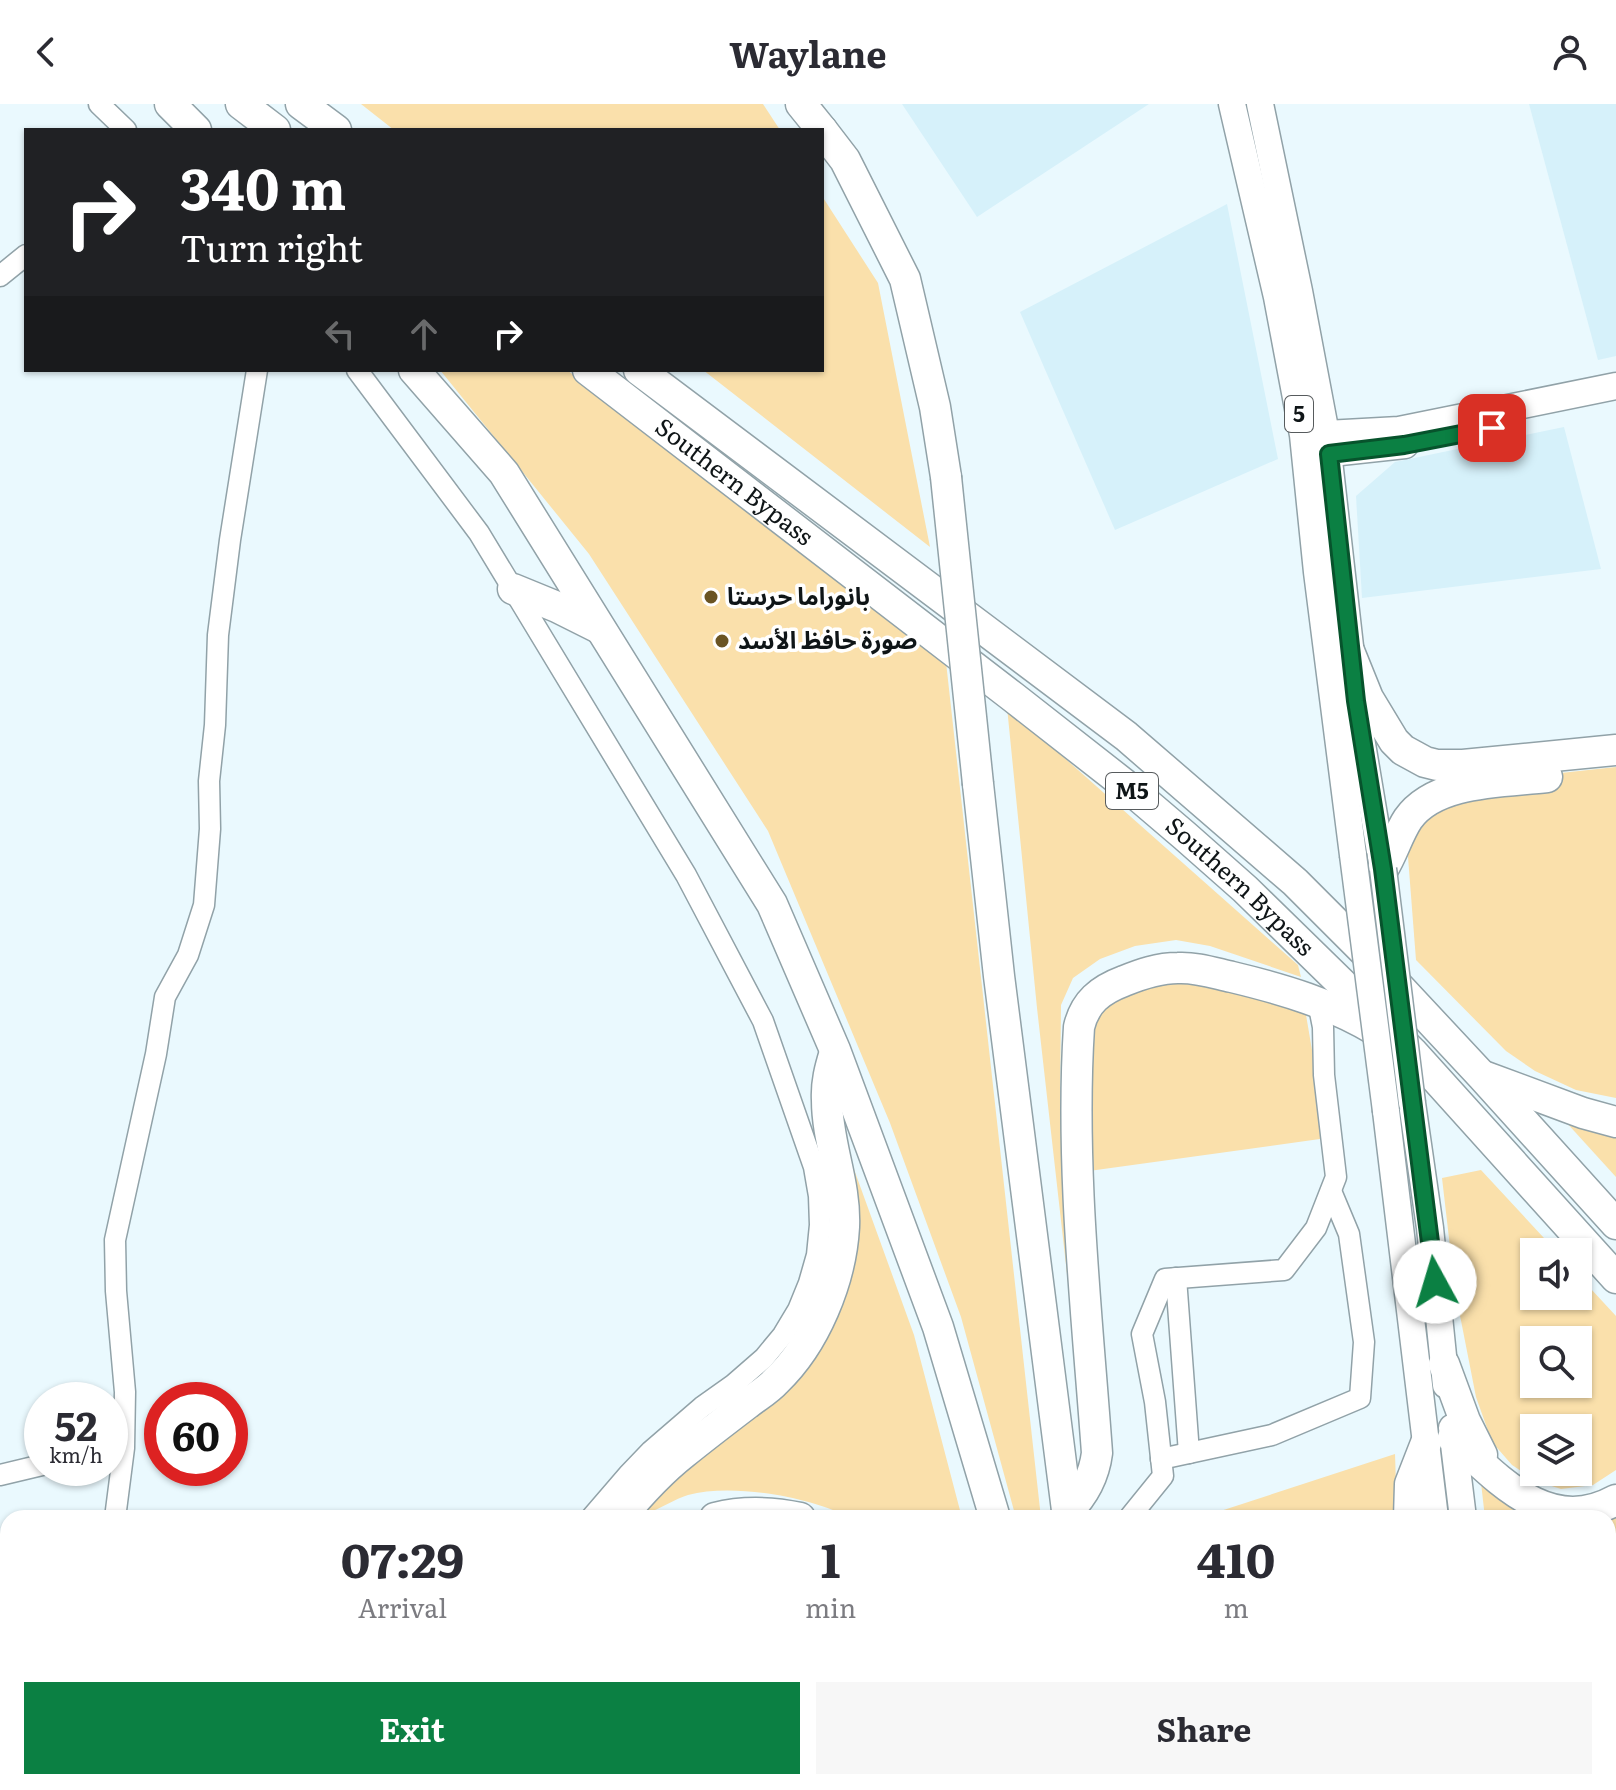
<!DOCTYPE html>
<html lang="en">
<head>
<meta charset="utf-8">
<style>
  :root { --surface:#fff; --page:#f7f7f7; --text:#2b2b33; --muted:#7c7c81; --accent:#0b8043 }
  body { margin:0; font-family:Literata,"Noto Sans Arabic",serif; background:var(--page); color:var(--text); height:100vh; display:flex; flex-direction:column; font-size:30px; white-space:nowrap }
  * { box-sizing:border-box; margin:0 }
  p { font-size:26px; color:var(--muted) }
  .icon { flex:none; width:44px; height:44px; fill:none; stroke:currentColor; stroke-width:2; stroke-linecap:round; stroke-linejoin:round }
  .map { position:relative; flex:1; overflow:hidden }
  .sheet { position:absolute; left:0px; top:1406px; width:1616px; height:280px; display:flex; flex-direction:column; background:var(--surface); border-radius:24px 24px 0 0; box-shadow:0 2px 6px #0004 }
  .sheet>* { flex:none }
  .top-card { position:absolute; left:24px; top:24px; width:800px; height:244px; border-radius:0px; box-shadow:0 2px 6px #0004; background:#202124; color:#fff; overflow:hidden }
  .controls { position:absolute; left:1520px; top:1134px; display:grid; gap:16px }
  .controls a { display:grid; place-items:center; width:72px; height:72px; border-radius:0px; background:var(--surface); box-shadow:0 2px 6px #0004; font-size:40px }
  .speed { position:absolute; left:24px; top:1278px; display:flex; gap:16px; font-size:40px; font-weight:700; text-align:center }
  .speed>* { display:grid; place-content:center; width:104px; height:104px; border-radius:50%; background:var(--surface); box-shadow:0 2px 6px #0004; line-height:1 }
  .speed small { font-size:20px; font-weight:400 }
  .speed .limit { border:12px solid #d22; background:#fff; color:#111 }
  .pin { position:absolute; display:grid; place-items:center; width:68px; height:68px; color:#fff; margin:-34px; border-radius:16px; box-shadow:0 4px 12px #0006 }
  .me { position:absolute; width:88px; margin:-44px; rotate:354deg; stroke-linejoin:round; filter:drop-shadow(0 0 6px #0008) }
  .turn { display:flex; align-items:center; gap:28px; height:168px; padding:0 24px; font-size:36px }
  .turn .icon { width:104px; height:104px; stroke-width:2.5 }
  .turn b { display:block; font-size:56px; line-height:68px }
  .lanes { display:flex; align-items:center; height:76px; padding:0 24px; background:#0003; justify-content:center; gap:40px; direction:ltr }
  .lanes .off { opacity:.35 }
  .eta { display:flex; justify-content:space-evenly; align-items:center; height:136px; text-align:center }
  .eta b { font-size:48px; font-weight:700; line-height:56px }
  .action { display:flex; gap:16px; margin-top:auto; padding:16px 24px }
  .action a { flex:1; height:92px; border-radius:0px; background:var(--accent); color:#fff; font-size:32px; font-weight:700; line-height:92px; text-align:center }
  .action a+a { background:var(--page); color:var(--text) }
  header { display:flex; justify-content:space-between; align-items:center; height:104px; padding:0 24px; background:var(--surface); font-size:36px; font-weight:700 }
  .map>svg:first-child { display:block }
</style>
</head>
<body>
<header><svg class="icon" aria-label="back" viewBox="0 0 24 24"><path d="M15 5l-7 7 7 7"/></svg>Waylane<svg class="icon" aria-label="person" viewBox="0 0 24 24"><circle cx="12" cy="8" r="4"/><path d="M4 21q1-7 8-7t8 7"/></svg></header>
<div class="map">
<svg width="1616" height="1686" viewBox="0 0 1616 1686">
  <rect width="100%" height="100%" fill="#eaf9fe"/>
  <g fill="#d6f1fa">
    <path d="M902 0H1149L977 113Z"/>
    <path d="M1529 0H1616V252L1598 256Z"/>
    <path d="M1227 100 1278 355 1115 426 1020 208Z"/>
    <path d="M1564 323 1601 465 1362 494 1356 392 1395 358Z"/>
  </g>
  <g fill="#fae0ab" fill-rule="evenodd">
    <path d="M361 0H763L780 26H394Z"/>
    <path d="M822 92 878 179 930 443 703 266H822Z"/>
    <path d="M440 266H567L946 558 1041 1414H1016L961 1213 890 1019 768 727 589 450Z"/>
    <path d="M1007 603 1298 861 1301 873 1210 842 1176 836 1135 842 1100 855 1073 874 1061 901 1060 997 1069 1097 1073 1223 1037 904Z"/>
    <path d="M1616 663V994L1576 986 1535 967 1506 947 1416 856 1406 727 1468 679Z"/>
    <path d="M1149 868 1305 905 1327 1034 1089 1067 1088 914Z"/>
    <path d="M1545 995 1616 1015V1073Z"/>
    <path d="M851 1057 914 1231 962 1414H851C810 1393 733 1379 688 1391 675 1395 661 1404 648 1409L644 1414H620L776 1278Z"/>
    <path d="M1481 1066 1557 1148H1534V1192H1578V1171L1616 1212V1366L1593 1381 1561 1385 1536 1377 1512 1361 1492 1338 1476 1293 1455 1186 1442 1074ZM1534 1236H1578V1280H1534ZM1534 1324H1578V1368H1534Z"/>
    <path d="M1395 1350 1397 1414H1199Z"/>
    <path d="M1479 1361 1526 1398 1616 1394V1429L1608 1430V1414H1485Z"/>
    <path d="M1616 1454V1686H1518V1678H1608V1455Z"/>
    <path d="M495 1678H605L610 1686H492Z"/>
    <path d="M634 1678H1006L1007 1686H639Z"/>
    <path d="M1137 1678H1353L1348 1686H1138Z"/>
    <path d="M1392 1678H1446L1447 1686H1387Z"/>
  </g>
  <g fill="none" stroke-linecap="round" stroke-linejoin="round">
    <defs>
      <g id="minor">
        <path d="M99 0 126 26"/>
        <path d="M0 172 26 151"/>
        <path d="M357 266 479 429 686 771 763 917 814 1063 819 1092 820 1121 817 1151 809 1179 798 1206 783 1231 764 1254 733 1281 702 1303 651 1347 628 1371 591 1414"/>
        <path d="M1176 1174 1189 1349"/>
        <path d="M1161 1355 1272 1331 1360 1294 1364 1238 1349 1130 1331 1087"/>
        <path d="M0 1371 42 1361"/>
        <path d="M115 1414 124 1344 125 1288 116 1187 115 1136 156 950 165 893 188 851 204 801 210 725 209 677 215 621 218 531 230 436 257 266"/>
        <path d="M1129 1414 1163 1372 1155 1298 1142 1230 1165 1175 1284 1166 1316 1124 1336 1073 1324 971 1323 923 1318 898"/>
        <path d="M109 1686V1678"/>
        <path d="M462 1686 464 1678"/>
      </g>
      <g id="major">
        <path d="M1232 0 1277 193 1303 331 1317 468 1353 751"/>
        <path d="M1260 0 1299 187 1326 330 1359 622 1383 765"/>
        <path d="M1308 331 1399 326 1616 282"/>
        <path d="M1313 351 1405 341"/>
        <path d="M1412 999 1430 1124 1446 1281"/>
        <path d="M1386 1007 1435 1414"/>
        <path d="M1452 1324 1463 1414"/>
        <path d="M1469 1678 1470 1686"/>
        <path d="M1497 1678 1498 1686"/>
      </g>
      <g id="highway">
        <path d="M170 0 196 26"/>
        <path d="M241 0 275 26"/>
        <path d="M301 0 336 26"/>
        <path d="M801 0 822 26"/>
        <path d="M822 26 845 56 905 175 935 303 946 373"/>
        <path d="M414 266 504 369 772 800 835 946 938 1223 995 1414"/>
        <path id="s1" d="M588 266 1013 593 1124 680 1185 732 1245 785 1413 949 1616 1174"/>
        <path d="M639 266 1126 632 1295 778 1383 866 1482 972 1616 1120"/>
        <path d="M513 485 557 503 599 524"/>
        <path d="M1349 547 1368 594 1394 637 1403 646 1425 658 1437 661H1463L1616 646"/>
        <path d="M978 680 999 872 1068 1414"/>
        <path d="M1383 765C1393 749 1398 730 1408 715 1435 676 1504 678 1547 673"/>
        <path d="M1486 973 1583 1009 1616 1018"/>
        <path d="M1444 1260 1465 1317 1482 1351"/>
        <path d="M1453 1334C1499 1376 1549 1433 1616 1396"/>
        <path d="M1067 1408C1084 1391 1094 1373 1097 1349 1087 1210 1070 1062 1079 923 1085 898 1100 886 1124 877 1141 870 1158 864 1178 864 1196 863 1214 869 1232 873 1282 885 1333 900 1377 927"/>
        <path d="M620 1414C639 1391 661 1367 684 1349 705 1332 726 1316 747 1300 757 1292 768 1286 776 1277 815 1240 841 1177 844 1123 846 1078 827 1039 827 996 826 979 830 964 835 948"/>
        <path d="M715 1414C743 1407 772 1408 800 1414"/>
        <path d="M1409 1414 1410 1380 1426 1339"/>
        <path d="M626 1678 631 1686"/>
        <path d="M1051 1678 1052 1686"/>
        <path d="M490 1686 492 1678"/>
        <path d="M1112 1686 1114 1678"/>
        <path d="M1384 1686 1387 1678"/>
      </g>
    </defs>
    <use href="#minor" stroke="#91a2a8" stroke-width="23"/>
    <use href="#major" stroke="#91a2a8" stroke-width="29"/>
    <use href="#highway" stroke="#91a2a8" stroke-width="33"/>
    <use href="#minor" stroke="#fff" stroke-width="20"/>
    <use href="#major" stroke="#fff" stroke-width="26"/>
    <use href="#highway" stroke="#fff" stroke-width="30"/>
    <defs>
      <g id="major-bridge">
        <path d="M1353 751 1386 1007"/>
        <path d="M1383 765 1412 999"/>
      </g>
      <path id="highway-bridge" d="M946 373 978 680"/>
    </defs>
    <use href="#major-bridge" stroke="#91a2a8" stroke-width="29" stroke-linecap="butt"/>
    <use href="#highway-bridge" stroke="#91a2a8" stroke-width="33" stroke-linecap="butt"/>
    <use href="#major-bridge" stroke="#fff" stroke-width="26"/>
    <use href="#highway-bridge" stroke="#fff" stroke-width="30"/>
  </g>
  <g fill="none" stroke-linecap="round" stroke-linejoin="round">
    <defs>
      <path id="route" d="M1435 1178 1383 765 1356 597 1329 350 1404 341 1492 324"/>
    </defs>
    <use href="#route" stroke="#07532c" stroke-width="20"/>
    <use href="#route" stroke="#0b8043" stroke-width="14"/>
  </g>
  <g fill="#6a5423" stroke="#fff" stroke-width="3">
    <circle cx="711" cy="493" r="8"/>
    <circle cx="722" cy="537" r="8"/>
  </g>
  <g text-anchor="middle" stroke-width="7" stroke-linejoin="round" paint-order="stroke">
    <g fill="#fff" stroke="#575b5d" stroke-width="2">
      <rect x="1285" y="292" width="28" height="36" rx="6"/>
      <rect x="1106" y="669" width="52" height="36" rx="6"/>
    </g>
    <g font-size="22" font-weight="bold" fill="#0f1517">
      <text x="1299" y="318">5</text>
      <text x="1132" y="695">M5</text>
    </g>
    <g font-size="24" fill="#0f1517" stroke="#fff">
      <text dy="8" stroke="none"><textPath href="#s1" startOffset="184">Southern Bypass</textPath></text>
      <text dy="8" stroke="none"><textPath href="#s1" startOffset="832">Southern Bypass</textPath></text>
    </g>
    <g font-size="24" font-weight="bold" fill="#0f1517" stroke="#fff" text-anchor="start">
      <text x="727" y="501">بانوراما حرستا</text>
      <text x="738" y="545">صورة حافظ الأسد</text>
    </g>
  </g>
</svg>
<div class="controls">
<a><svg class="icon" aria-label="sound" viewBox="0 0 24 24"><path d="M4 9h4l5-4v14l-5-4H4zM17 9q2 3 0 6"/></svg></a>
<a><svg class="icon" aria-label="search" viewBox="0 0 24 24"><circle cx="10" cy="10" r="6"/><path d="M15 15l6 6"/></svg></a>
<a><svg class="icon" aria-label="layers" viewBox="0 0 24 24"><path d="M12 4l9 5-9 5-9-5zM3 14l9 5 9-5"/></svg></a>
</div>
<div class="speed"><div>52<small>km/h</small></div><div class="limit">60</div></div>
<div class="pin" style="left:1492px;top:324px;background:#d93025"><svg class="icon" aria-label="arrive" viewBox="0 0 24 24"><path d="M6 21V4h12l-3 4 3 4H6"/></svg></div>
<svg class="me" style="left:1435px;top:1178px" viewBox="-20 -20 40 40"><circle r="19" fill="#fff"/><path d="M0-13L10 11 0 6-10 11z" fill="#0b8043"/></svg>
<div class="top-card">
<div class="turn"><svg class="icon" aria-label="right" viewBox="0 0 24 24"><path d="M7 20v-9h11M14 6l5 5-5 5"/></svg><div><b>340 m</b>Turn right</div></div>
<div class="lanes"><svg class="icon off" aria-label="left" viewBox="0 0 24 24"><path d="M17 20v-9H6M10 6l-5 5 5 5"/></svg><svg class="icon off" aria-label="ahead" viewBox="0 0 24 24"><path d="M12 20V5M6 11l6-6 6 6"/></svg><svg class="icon" aria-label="right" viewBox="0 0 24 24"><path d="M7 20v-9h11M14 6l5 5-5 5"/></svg></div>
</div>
<section class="sheet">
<div class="eta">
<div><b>07:29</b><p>Arrival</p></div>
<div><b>1</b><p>min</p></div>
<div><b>410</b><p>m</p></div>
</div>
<div class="action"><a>Exit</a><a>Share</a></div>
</section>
</div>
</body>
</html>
